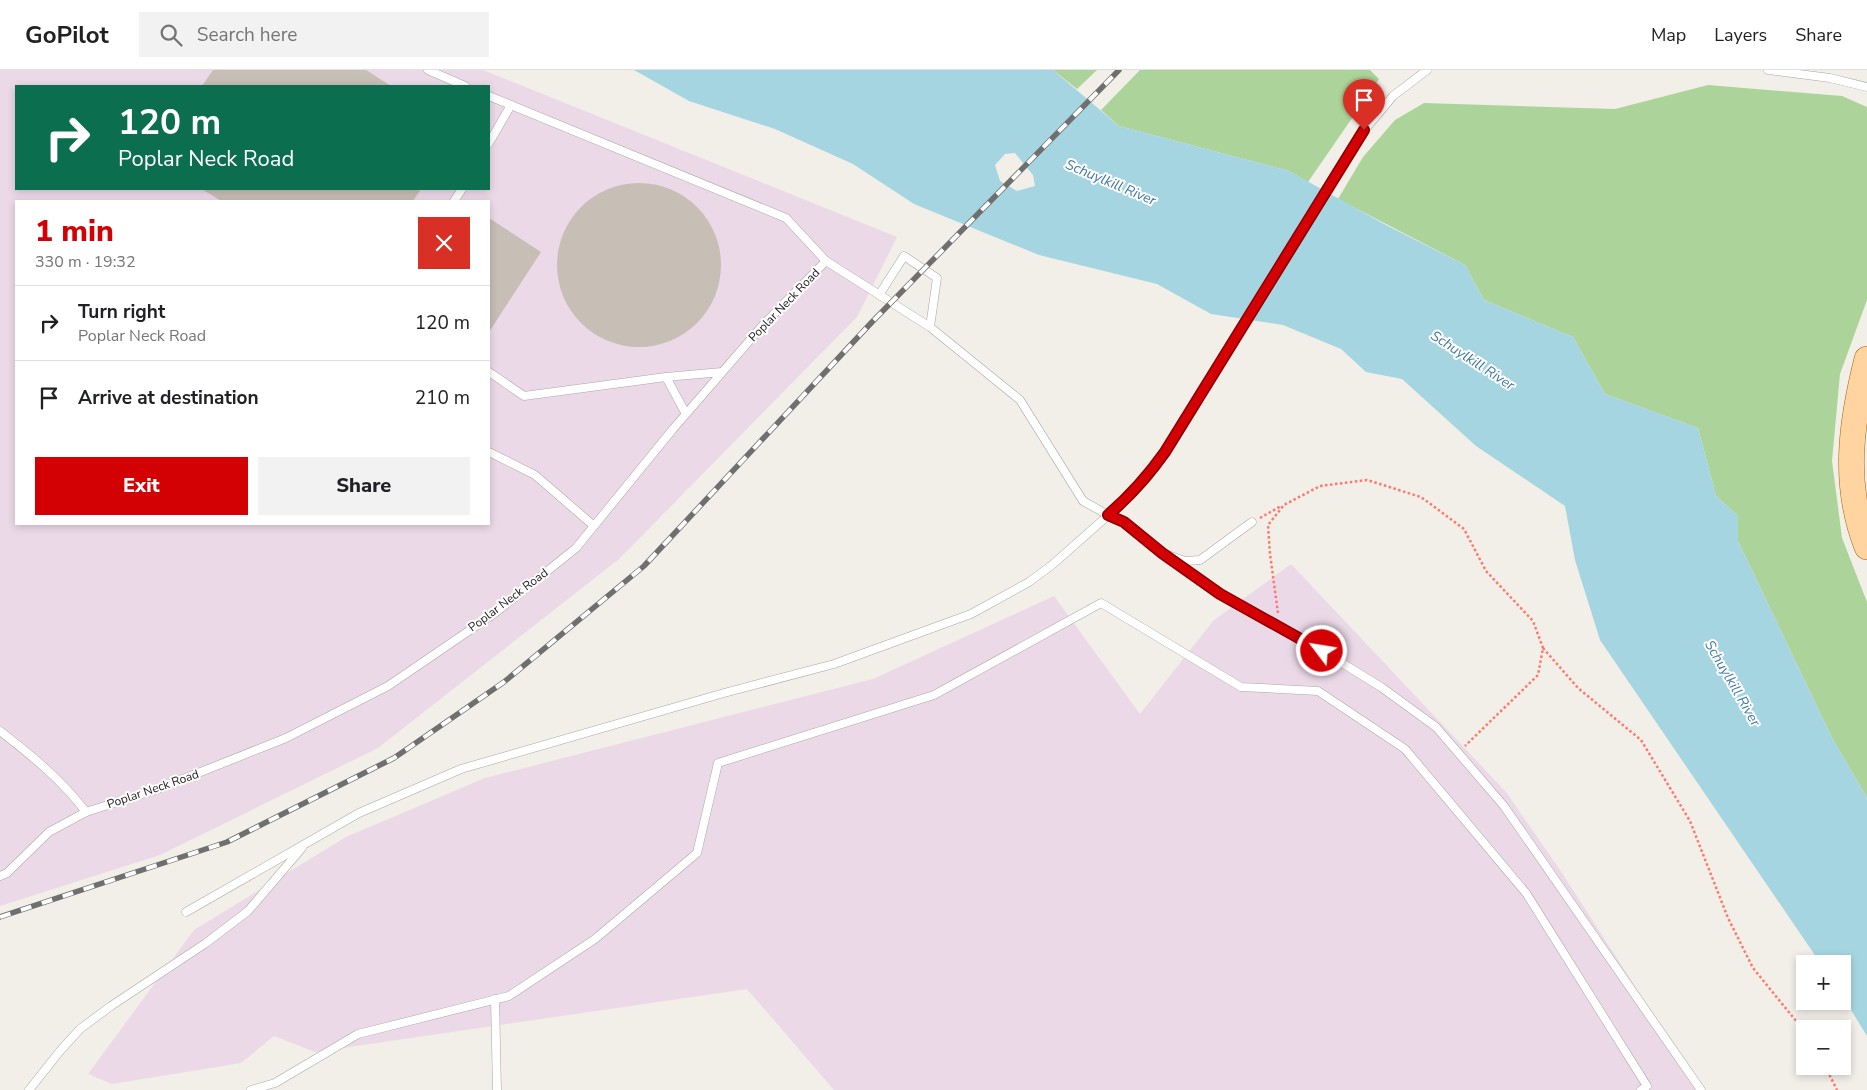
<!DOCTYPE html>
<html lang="en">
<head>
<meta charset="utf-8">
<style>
  :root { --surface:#fff; --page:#f2f2f2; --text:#202124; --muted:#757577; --line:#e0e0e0; --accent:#d30004 }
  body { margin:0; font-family:"Nunito Sans",sans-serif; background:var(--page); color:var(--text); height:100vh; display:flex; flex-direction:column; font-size:19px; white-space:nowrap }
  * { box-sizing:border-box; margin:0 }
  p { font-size:16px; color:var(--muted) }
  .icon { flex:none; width:28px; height:28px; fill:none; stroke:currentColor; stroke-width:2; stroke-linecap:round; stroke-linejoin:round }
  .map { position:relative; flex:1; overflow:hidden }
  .side { position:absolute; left:15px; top:130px; width:475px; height:325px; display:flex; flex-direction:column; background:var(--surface); border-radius:0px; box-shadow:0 2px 8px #0003 }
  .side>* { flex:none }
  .top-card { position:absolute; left:15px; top:15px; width:475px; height:105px; border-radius:0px; box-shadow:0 2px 8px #0003; background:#0b6e4f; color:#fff; overflow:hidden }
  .buttons { position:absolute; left:1796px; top:885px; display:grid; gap:10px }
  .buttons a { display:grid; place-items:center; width:55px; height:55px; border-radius:0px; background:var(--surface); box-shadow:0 2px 8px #0003; font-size:25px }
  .pin { position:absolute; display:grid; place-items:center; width:42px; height:42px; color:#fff; margin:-51px -21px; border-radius:50% 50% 50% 0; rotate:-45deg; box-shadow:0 0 5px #0007 }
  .pin .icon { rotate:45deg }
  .me { position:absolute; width:55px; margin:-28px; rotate:301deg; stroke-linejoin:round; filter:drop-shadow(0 0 4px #0008) }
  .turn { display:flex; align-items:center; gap:18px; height:105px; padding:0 20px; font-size:22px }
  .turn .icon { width:65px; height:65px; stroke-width:2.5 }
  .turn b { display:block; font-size:35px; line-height:42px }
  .round { display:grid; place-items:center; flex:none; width:52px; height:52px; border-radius:0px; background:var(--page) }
  .headline { display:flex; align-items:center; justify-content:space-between; height:85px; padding:0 20px }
  h1 { font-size:30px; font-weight:800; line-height:38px; color:var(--accent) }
  .button { display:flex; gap:10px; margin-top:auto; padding:10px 20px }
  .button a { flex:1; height:58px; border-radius:0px; background:var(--accent); color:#fff; font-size:20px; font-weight:800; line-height:58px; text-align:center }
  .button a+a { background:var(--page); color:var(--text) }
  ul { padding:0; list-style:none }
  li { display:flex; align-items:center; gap:15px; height:75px; padding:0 20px; border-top:1px solid var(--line) }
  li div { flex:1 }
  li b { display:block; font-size:19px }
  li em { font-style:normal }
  header { display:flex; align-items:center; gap:30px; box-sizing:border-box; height:70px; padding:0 25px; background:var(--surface); border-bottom:1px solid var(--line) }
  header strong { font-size:24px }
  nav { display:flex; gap:28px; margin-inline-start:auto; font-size:18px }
  .search { width:350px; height:45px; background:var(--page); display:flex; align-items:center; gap:12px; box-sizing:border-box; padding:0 18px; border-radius:0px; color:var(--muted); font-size:19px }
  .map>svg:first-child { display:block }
</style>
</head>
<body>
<header>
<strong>GoPilot</strong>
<div class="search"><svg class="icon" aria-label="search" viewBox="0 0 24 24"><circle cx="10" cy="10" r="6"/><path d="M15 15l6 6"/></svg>Search here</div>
<nav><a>Map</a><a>Layers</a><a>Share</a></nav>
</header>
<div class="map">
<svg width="1867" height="1020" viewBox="0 0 1867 1020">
  <rect width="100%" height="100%" fill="#f2eee8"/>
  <g fill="#ecd9e8" fill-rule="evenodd">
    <path d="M0 0H483L897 167 857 247 619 489 378 678 160 785 0 836ZM16 16H489V119H16ZM16 131H489V454H16Z"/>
    <path d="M1291 494 1506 722 1562 803 1702 1020H834L747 919 315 982 274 966 241 993 112 1014 88 1004 194 860 346 767 485 708 873 609 1054 526 1140 644 1213 551Z"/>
  </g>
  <g fill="#acd49a">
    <path d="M1053 0H1097L1077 19Z"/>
    <path d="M1140 0H1370L1379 9 1308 112 1289 101 1119 56 1101 40Z"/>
    <path d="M1708 15 1842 26 1867 37V230L1840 304 1832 391 1842 468 1867 532V728L1832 668 1738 471V446L1716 426 1698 358 1605 324 1573 267 1484 230 1465 195 1338 129 1363 87 1395 50 1424 33 1615 39Z"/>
  </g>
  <path fill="#a6d5e2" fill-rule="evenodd" d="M634 0H1053L1119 56 1289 101 1386 155 1465 195 1484 230 1573 267 1605 324 1698 358 1716 426 1738 446V471L1832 668 1867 728V966L1843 927 1842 894H1821L1600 570 1575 490 1565 436 1476 376 1402 309 1366 302 1341 279 1283 255 1211 244 1157 214 1039 185 914 134 853 94 775 59 689 31ZM1015 83 1033 105 1035 116 1017 121 1000 111 995 95 1005 84Z"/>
  <g fill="#c7beb6">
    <path d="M213 0H366L391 16H202Z"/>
    <circle cx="639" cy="195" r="82"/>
    <path d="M202 119H421L413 131H221Z"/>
    <path d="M489 148 541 182 489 262Z"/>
  </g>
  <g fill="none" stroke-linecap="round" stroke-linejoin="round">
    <defs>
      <g id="lane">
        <path d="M428 0 465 16"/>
        <path d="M1768 0 1830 8 1867 17"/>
        <path d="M489 26 786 148 826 191"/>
        <path d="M489 73 511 35"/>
        <path d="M454 131 462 119"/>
        <path d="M879 225 904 186 937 208 930 257"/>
        <path d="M489 302 524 326 666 307 722 302"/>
        <path d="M666 307 686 344"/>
        <path d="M489 382 535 405 594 456"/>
        <path d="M1170 489 1221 524 1308 572 1381 617 1436 657 1504 736 1701 1020"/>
        <path d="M0 661C32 686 61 709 86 742"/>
        <path d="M0 806 7 803 49 762 86 742 158 719 286 668 388 616 495 543 576 478 673 359 763 255 826 191 930 257 1020 330 1083 431 1108 445 1124 452 1162 483 1185 491 1200 490 1252 452"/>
        <path d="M186 842 359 743 461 699 724 623 834 594 971 544 1029 512 1052 495 1130 426 1148 407 1165 382 1357 69 1393 26 1427 0"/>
        <path d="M495 929 497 1020"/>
        <path d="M29 1020 60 981 80 959 111 936 206 873 248 841 302 778"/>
        <path d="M251 1020 275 1013 358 964 509 926 595 869 697 783 718 693 934 625 1101 533 1241 617 1318 621 1405 679 1526 823 1647 1016 1641 1020"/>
      </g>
      <path id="primary" d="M1867 289C1851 352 1842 414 1867 477"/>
    </defs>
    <use href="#lane" stroke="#a8a8a8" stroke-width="9"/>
    <use href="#primary" stroke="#9f6700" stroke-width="26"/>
    <g stroke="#ff786c" stroke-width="2.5" stroke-dasharray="2.5 2.5" stroke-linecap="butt">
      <path d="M1260 448 1281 436"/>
      <path d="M1278 543 1270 484 1268 455 1284 435 1320 416 1367 410 1421 427 1464 459 1486 501 1533 551 1543 578 1538 605 1465 676"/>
      <path d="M1543 578 1578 618 1641 670 1690 751 1728 848 1753 898 1805 962"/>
      <path d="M1825 996 1837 1020"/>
    </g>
    <use href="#lane" stroke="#fff" stroke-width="8"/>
    <use href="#primary" stroke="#ffd4a0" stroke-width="25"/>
    <defs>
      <path id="rail" d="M0 847 227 772 394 688 504 612 644 496 872 252 1119 0"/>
    </defs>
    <use href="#rail" stroke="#6f6f6f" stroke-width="5.5"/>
    <use href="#rail" stroke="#fff" stroke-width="4" stroke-dasharray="11" stroke-linecap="butt"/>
  </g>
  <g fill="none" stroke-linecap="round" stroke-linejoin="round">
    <defs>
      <path id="route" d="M1322 581 1220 524 1162 483 1124 452 1108 445C1130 426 1148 406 1165 382L1364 60"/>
    </defs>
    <use href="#route" stroke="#890003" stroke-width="12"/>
    <use href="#route" stroke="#d30004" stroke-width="9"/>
  </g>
  <g text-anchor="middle" stroke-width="4" stroke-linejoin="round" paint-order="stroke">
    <g font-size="12" fill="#212121" stroke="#fff">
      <text transform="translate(784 235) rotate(-46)" y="4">Poplar Neck Road</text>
      <text transform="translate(508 530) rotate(-37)" y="4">Poplar Neck Road</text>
      <text transform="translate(153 719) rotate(-19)" y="4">Poplar Neck Road</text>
    </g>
    <g font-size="14" font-style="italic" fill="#4177a8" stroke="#fff">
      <text transform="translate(1111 112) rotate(23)" y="5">Schuylkill River</text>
      <text transform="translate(1473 290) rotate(33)" y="5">Schuylkill River</text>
      <text transform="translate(1733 613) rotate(60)" y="5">Schuylkill River</text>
    </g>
  </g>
</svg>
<div class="buttons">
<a>+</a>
<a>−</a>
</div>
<div class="pin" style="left:1364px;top:60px;background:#d93025"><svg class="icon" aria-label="arrive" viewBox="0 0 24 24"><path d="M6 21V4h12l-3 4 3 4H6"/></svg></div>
<svg class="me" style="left:1322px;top:581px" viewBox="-20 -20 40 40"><circle r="17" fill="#d30004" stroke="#fff" stroke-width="3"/><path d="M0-11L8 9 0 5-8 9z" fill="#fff"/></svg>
<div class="top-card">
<div class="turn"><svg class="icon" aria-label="right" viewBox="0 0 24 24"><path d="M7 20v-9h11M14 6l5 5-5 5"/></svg><div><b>120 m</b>Poplar Neck Road</div></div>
</div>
<section class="side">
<div class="headline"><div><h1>1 min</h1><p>330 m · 19:32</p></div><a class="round" style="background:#d93025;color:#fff"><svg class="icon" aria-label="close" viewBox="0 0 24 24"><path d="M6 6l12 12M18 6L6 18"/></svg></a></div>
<ul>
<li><svg class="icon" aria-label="right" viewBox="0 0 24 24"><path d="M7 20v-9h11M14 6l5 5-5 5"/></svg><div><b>Turn right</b><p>Poplar Neck Road</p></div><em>120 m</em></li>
<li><svg class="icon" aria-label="arrive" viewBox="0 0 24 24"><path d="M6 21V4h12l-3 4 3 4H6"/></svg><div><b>Arrive at destination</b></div><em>210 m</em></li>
</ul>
<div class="button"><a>Exit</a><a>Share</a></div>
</section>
</div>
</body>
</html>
